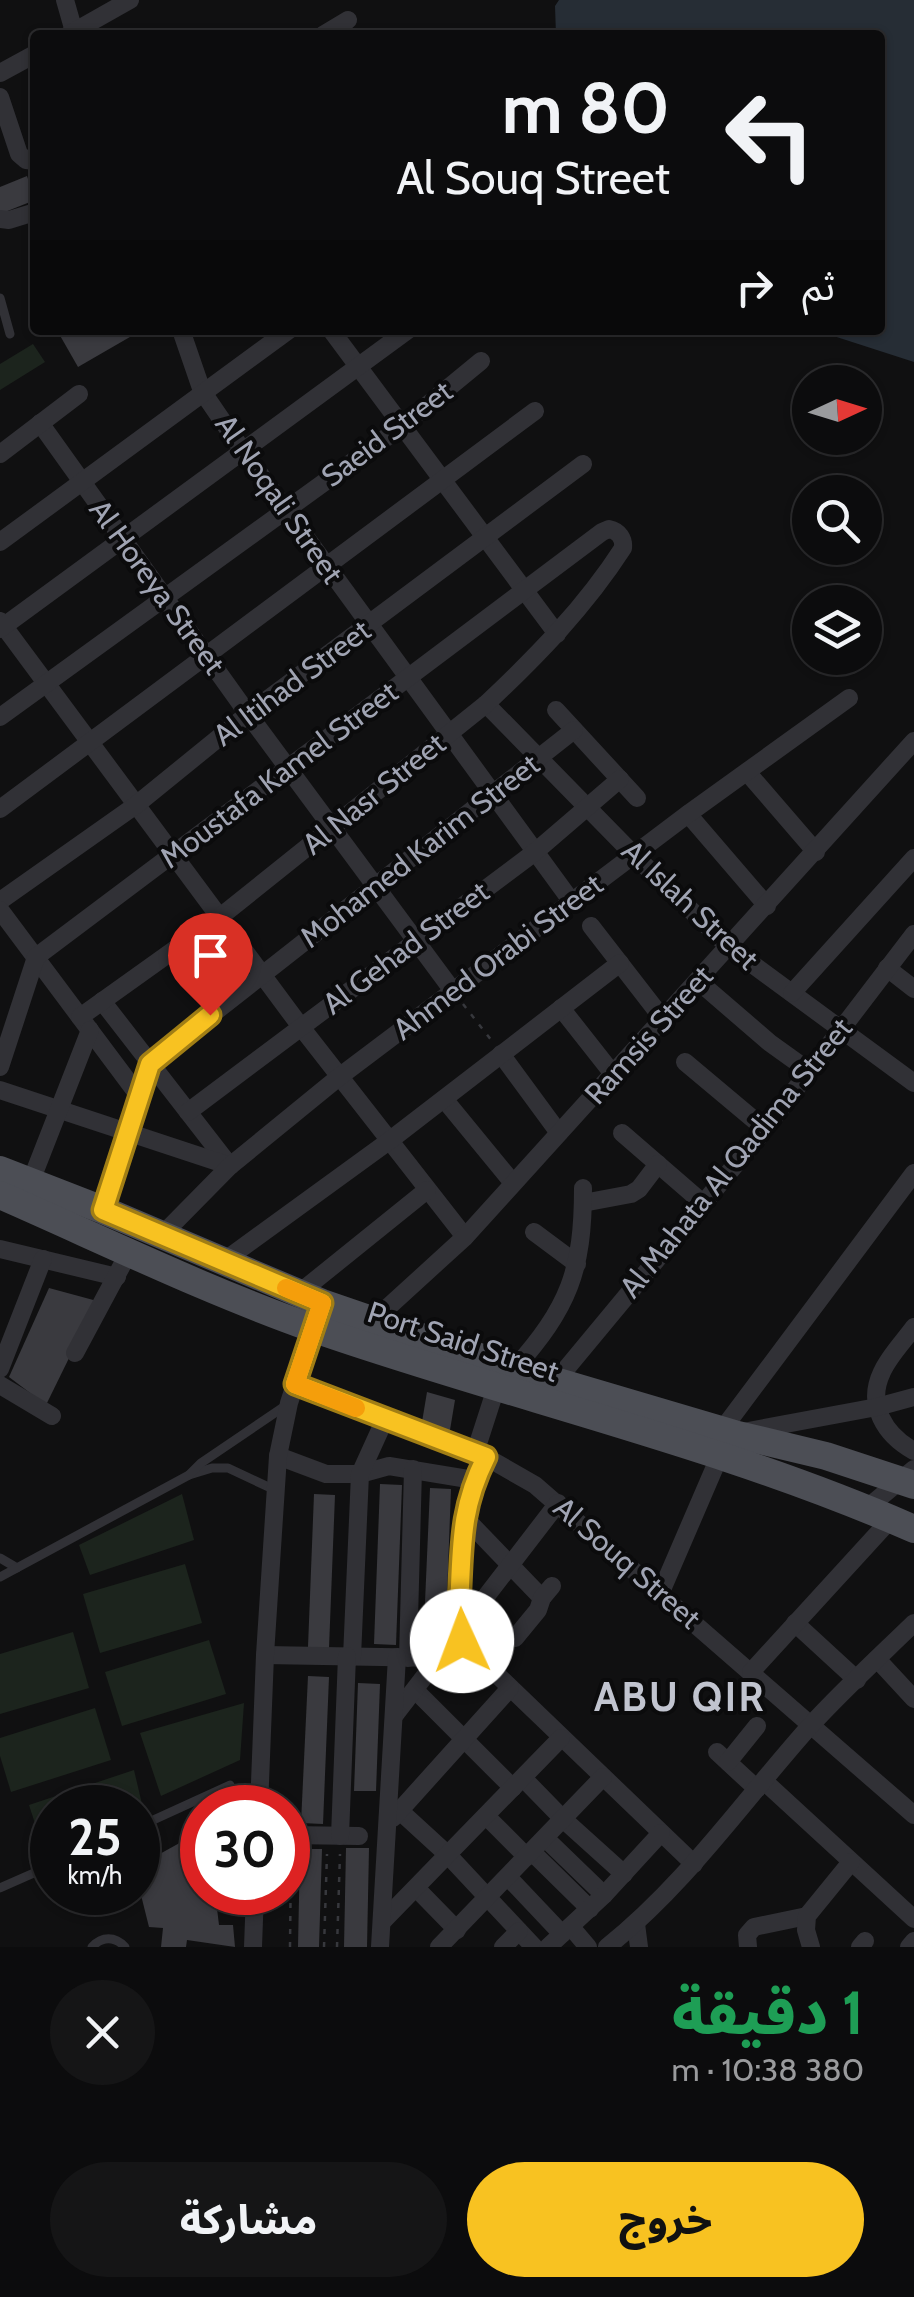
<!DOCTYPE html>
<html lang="ar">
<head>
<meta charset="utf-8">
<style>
  :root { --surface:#0c0c0d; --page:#151516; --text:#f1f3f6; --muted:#9a9b9d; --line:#2c2c2e; --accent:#f8c221 }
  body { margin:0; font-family:Cabin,"Noto Sans Arabic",sans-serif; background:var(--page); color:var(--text); direction:rtl; height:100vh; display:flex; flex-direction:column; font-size:38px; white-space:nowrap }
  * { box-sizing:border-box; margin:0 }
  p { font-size:32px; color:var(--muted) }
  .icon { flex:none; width:55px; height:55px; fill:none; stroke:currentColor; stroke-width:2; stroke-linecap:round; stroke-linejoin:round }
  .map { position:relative; height:1947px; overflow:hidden; direction:ltr }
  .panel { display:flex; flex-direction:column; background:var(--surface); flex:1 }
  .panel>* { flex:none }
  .banner { position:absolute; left:30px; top:30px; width:855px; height:305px; border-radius:10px; box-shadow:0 2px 8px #0004,0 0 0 2px var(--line); direction:rtl; background:#0c0c0d; color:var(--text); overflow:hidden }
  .needle { width:65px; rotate:86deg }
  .fabs { position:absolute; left:792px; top:365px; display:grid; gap:20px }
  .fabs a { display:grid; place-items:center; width:90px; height:90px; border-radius:50%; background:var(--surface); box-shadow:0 2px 8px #0004,0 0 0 2px var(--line); font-size:50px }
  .speed { position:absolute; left:30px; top:1785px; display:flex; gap:20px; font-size:50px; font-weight:700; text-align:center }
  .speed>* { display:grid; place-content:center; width:130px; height:130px; border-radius:50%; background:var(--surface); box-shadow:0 2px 8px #0004,0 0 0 2px var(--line); line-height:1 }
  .speed small { font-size:25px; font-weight:400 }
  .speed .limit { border:15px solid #d22; background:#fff; color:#111 }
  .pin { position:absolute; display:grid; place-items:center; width:85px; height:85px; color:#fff; margin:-102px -42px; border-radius:50% 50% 50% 0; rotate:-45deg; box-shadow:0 0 10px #0007 }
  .pin .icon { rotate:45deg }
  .me { position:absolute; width:110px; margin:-55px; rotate:358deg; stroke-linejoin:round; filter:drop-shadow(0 0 8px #0008) }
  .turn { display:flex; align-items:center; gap:35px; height:210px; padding:0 50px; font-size:45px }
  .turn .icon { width:130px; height:130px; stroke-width:2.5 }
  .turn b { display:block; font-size:70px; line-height:85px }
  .then { display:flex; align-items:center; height:95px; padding:0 50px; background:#0003; gap:20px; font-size:38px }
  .round { display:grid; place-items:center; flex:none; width:105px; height:105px; border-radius:52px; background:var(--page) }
  .summary { display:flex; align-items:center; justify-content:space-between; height:170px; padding:0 50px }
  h1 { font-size:60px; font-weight:800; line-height:75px; color:#1e9e55 }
  .primary-button { display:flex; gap:20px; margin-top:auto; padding:20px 50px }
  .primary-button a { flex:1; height:115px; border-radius:60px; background:var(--accent); color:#111; font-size:40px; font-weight:800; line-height:115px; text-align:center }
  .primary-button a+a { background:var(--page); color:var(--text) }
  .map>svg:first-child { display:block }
</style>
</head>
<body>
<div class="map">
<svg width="914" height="1947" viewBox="0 0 914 1947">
  <rect width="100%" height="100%" fill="#101011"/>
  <g fill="#1c241d">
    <path d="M33 344 45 362 0 390V364Z"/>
    <path d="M182 1494 194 1540 90 1575 79 1545Z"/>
    <path d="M185 1564 202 1623 100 1653 83 1594Z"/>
    <path d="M73 1632 89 1688 0 1714V1654Z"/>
    <path d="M209 1640 226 1694 122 1726 105 1672Z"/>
    <path d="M244 1703 240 1760 161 1796 140 1733Z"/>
    <path d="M95 1708 111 1760 11 1792 0 1756V1738Z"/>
    <path d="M134 1770 142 1804 135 1808H52V1844L43 1848 29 1805Z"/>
  </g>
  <path fill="#262d35" d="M559 0H914V362L815 330H880V35H556L555 6Z"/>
  <g fill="#3a3a3f">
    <path d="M27 176 35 200 0 214V187Z"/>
    <path d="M62 330H142L78 367 58 332Z"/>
    <path d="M49 1288 97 1301 46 1405 9 1377Z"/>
    <path d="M427 1392 455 1400 449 1436 421 1428Z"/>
    <path d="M380 1484 402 1485 396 1645 374 1644Z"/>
    <path d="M430 1488 451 1489 445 1649 423 1648Z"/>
    <path d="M314 1494 335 1495 329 1648 308 1647Z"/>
    <path d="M308 1676 329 1677 323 1824 301 1823Z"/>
    <path d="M358 1683 380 1684 376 1791H354Z"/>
    <path d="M194 1835 202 1853V1892H215L219 1925H233L235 1947 187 1940 186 1947H161L163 1928 149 1927 138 1883V1866Z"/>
    <path d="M346 1848H369L367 1947H344Z"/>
    <path d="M300 1849H322L319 1947H298Z"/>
  </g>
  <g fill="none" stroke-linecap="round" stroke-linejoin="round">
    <g stroke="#37383d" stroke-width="2.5" stroke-dasharray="5 8" stroke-linecap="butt">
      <path d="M463 1004 492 1041"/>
      <path d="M290 1947 291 1854"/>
      <path d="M324 1947 327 1854"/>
      <path d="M337 1947 340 1854"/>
    </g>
    <g stroke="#313136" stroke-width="9">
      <path d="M0 298 10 334"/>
      <path d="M189 1475 212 1468H228L275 1490"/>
      <path d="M0 1558 17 1568"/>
      <path d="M0 1577 189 1475 201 1463 288 1404"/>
      <path d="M138 1827 230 1785"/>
      <path d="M0 1888 52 1865"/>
      <path d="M92 1947C102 1936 115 1936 125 1947"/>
    </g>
    <g stroke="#313136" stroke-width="18">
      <path d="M65 0 75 35"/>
      <path d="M68 35 130 0"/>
      <path d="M323 35 348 20"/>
      <path d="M0 73 35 54"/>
      <path d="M0 97 19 154 26 160 35 161"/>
      <path d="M0 219 9 220 35 212"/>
      <path d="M181 330 202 391 243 451 572 902"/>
      <path d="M331 330 557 634"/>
      <path d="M40 423 248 714 453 991"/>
      <path d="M0 454 79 394"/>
      <path d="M0 542 289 330"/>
      <path d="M0 621 301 1027 465 1237"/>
      <path d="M0 629 408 330"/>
      <path d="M486 704 634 855 729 947 914 1083"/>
      <path d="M556 710 637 798"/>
      <path d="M0 717 402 426 481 361"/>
      <path d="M747 772 816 852"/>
      <path d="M0 809 535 411"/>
      <path d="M688 814 767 906"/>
      <path d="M0 901 136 805 248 714 583 464"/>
      <path d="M0 910 139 1096"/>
      <path d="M591 926 663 1019"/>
      <path d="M887 968 914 989"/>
      <path d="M698 981 770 1043 809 1071"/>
      <path d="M792 993 914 858"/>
      <path d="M102 1001 230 1166"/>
      <path d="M561 1008 613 1074"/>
      <path d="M501 1054 559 1133"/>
      <path d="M685 1062 765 1129"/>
      <path d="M0 1067 36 957 602 532 609 529C619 531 624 539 623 548 585 607 537 656 486 704L220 917 80 1017"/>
      <path d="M0 1090 230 1166"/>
      <path d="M444 1099 513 1183"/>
      <path d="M188 1112 535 852 620 779"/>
      <path d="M622 1133 704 1204"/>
      <path d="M31 1181 90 1030"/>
      <path d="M583 1203 631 1194 639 1189 658 1164"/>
      <path d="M103 1210 150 1063 574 730"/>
      <path d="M534 1232 577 1264"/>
      <path d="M162 1235 230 1166 339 1077 688 814 849 698"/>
      <path d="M0 1249 117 1277"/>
      <path d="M224 1261 389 1141 620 963"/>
      <path d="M298 1294 427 1190"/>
      <path d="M374 1320 465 1237 914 741"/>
      <path d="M914 1327C904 1341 889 1356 882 1372 866 1405 885 1435 914 1451"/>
      <path d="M75 1353 128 1254"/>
      <path d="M0 1369 43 1259"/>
      <path d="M514 1369C569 1307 583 1271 583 1188"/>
      <path d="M556 1381 765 1129 914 934"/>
      <path d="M0 1385 52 1416"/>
      <path d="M295 1385 486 1457 535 1485 914 1815"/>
      <path d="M722 1430 914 1173"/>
      <path d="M743 1432 877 1407 914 1397"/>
      <path d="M475 1453 496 1388"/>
      <path d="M278 1456 326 1474H360L389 1466 474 1480"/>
      <path d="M486 1457C463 1501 462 1538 460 1586 459 1604 457 1623 462 1641L694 1864"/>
      <path d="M866 1509 914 1469"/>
      <path d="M465 1518 542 1598"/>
      <path d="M661 1592 720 1455"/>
      <path d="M795 1623 857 1680"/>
      <path d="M515 1638 538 1610 542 1598 552 1586"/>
      <path d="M265 1655 439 1658"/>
      <path d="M352 1657 360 1474 385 1419"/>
      <path d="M408 1658 413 1469"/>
      <path d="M877 1659 914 1699"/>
      <path d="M751 1672 891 1519"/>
      <path d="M416 1691 513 1788"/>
      <path d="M394 1716 558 1503"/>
      <path d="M717 1752 757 1789"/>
      <path d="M728 1762 757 1726"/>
      <path d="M523 1778 563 1819 624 1874"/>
      <path d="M764 1781 914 1919"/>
      <path d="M259 1808 265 1655 278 1456 289 1403 315 1322"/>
      <path d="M401 1812 448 1855 534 1947"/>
      <path d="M486 1816 527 1857"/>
      <path d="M393 1818 510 1688"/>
      <path d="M288 1835 359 1836"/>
      <path d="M340 1836 347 1656"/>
      <path d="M545 1838 604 1895"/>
      <path d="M532 1852 590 1909"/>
      <path d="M508 1877 562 1934"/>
      <path d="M416 1888 457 1930"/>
      <path d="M382 1922 561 1738"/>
      <path d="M636 1924 639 1947"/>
      <path d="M571 1927 588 1947"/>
      <path d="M253 1947 255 1892"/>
      <path d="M380 1947 397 1657"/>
      <path d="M439 1947 603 1777"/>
      <path d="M503 1947 519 1931"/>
      <path d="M548 1947 604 1895 661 1833"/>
      <path d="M607 1947C686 1884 743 1801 810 1726 843 1690 879 1657 914 1623"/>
      <path d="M748 1947 747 1935 754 1927 807 1916"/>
      <path d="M811 1947 806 1930 807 1916 851 1862"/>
      <path d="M860 1947 865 1941"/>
      <path d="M909 1947 914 1941"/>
    </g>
    <g stroke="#4c4e55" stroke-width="28">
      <path d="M0 1170 103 1210 322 1303 514 1369 734 1434 826 1456 914 1485"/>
      <path d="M0 1195C105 1241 207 1291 315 1329 514 1398 721 1444 914 1529"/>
    </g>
  </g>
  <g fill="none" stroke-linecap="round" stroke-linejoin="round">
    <defs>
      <path id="route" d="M210 1015 150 1064 103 1210 322 1303 295 1384 486 1457C463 1503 462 1536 460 1586 459 1605 457 1623 462 1641"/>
    </defs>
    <use href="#route" stroke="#a17e15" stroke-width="25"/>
    <use href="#route" stroke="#f8c221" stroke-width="18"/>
    <path stroke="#f59e0b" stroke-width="18" d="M286 1288 322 1303 295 1384 356 1408"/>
  </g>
  <g text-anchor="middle" stroke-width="8" stroke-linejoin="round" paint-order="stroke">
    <g font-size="30" fill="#a0a4b3" stroke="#0b0b0c">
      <text transform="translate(387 434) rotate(-37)" y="10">Saeid Street</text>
      <text transform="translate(279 499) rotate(55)" y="10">Al Noqali Street</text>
      <text transform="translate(157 587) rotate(54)" y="10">Al Horeya Street</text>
      <text transform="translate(292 683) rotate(-37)" y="10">Al Itihad Street</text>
      <text transform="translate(279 775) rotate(-37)" y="10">Moustafa Kamel Street</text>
      <text transform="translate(374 794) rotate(-39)" y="10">Al Nasr Street</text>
      <text transform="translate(420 851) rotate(-38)" y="10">Mohamed Karim Street</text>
      <text transform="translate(690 905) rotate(43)" y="10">Al Islah Street</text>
      <text transform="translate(406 948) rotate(-37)" y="10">Al Gehad Street</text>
      <text transform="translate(498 957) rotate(-37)" y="10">Ahmed Orabi Street</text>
      <text transform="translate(649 1035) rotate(-48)" y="10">Ramsis Street</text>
      <text transform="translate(736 1158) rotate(-51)" y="10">Al Mahata Al Qadima Street</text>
      <text transform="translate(463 1342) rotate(18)" y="10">Port Said Street</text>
      <text transform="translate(627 1563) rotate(41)" y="10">Al Souq Street</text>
    </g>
    <g font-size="40" font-weight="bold" letter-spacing="2.5" fill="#c1c4cf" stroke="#0b0b0c">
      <text x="680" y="1711">ABU QIR</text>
    </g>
  </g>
</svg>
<div class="fabs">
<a><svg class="needle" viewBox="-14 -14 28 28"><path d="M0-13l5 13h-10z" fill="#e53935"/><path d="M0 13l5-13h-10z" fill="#9a9b9d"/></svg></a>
<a><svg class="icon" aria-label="search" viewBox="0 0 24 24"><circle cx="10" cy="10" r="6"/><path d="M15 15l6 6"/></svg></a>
<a><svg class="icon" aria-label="layers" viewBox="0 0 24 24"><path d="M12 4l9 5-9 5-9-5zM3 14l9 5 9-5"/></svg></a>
</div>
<div class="speed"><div>25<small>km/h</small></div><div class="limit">30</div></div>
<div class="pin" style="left:210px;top:1015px;background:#d93025"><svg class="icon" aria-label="arrive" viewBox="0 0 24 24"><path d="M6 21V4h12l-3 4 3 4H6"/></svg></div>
<svg class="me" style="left:462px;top:1641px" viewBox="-20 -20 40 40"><circle r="19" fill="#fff"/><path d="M0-13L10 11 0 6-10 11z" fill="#f8c221"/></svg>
<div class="banner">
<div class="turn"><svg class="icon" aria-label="left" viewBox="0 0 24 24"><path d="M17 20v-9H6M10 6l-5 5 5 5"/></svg><div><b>80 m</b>Al Souq Street</div></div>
<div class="then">ثم<svg class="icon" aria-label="right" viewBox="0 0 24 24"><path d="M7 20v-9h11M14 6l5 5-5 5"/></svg></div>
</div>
</div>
<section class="panel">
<div class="summary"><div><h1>1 دقيقة</h1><p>380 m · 10:38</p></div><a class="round"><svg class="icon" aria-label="close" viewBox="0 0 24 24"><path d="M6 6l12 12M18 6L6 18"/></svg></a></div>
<div class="primary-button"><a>خروج</a><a>مشاركة</a></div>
</section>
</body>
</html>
